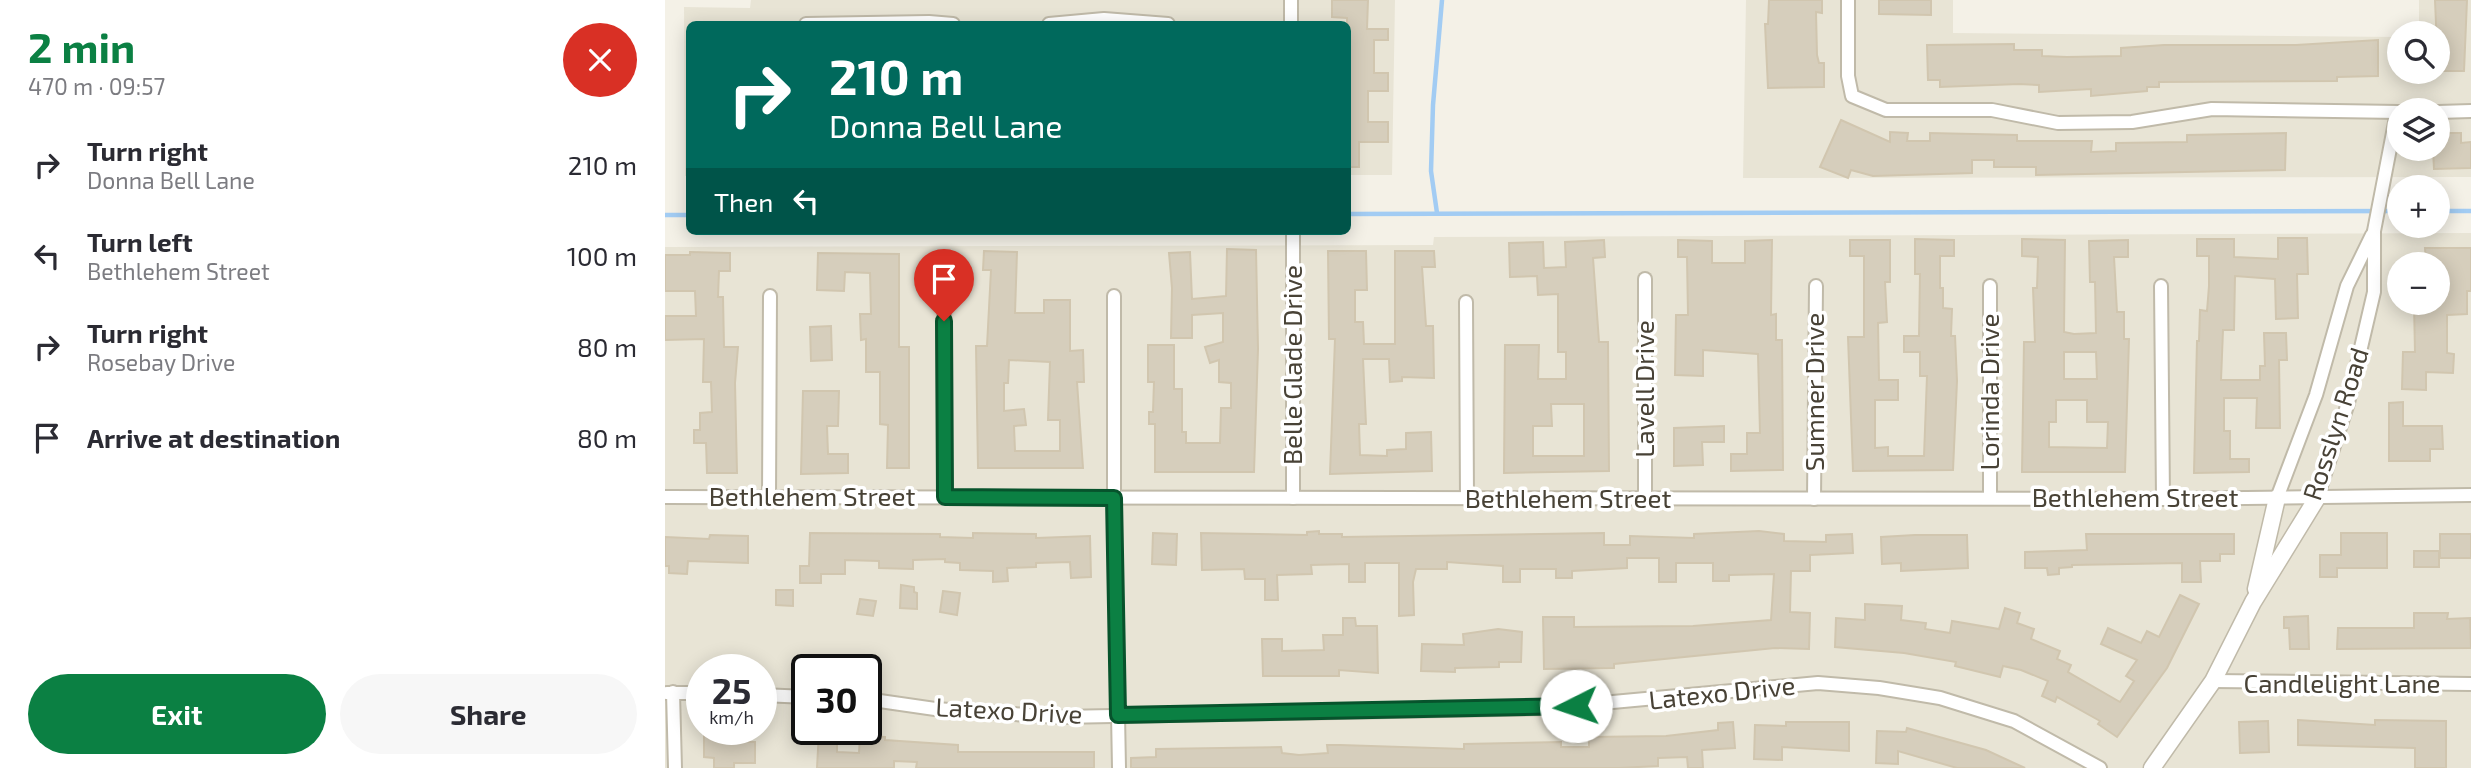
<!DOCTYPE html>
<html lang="en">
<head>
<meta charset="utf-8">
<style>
  :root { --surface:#fff; --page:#f7f7f7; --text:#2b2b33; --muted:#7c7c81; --accent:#0b8043 }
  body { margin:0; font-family:"Exo 2",sans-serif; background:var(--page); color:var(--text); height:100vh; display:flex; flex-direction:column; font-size:26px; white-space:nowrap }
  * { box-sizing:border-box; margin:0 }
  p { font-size:23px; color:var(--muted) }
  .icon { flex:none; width:38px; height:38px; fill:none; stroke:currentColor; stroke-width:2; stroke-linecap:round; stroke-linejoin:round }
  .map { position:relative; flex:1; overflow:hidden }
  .drawer { display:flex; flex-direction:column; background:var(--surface); width:665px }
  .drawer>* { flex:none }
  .banner { position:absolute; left:21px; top:21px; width:665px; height:214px; border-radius:10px; box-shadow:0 4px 18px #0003; background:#00695c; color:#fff; overflow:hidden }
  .fabs { position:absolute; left:1722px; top:21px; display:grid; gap:14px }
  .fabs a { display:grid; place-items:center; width:63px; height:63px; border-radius:50%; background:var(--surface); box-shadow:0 4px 18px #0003; font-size:35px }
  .speed { position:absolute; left:21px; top:654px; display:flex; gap:14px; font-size:35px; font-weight:700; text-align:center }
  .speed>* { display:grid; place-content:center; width:91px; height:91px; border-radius:50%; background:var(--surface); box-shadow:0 4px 18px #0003; line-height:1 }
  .speed small { font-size:18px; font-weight:400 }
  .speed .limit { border:4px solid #111; border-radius:10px; background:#fff; color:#111 }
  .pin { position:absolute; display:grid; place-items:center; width:60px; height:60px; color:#fff; margin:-72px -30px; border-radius:50% 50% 50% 0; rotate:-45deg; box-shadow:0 0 7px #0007 }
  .pin .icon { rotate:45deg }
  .me { position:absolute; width:77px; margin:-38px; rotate:266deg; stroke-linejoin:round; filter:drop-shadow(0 0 5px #0008) }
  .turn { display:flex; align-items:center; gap:24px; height:147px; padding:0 28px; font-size:32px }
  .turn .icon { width:91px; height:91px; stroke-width:2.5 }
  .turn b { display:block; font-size:49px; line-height:60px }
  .then { display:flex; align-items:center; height:66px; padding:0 28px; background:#0003; gap:14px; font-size:26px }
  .round { display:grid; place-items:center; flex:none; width:74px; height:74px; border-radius:37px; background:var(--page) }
  .summary { display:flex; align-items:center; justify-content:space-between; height:119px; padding:0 28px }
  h1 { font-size:42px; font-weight:700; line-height:52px; color:var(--accent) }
  .action { display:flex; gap:14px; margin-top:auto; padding:14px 28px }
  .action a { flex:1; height:80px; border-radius:42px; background:var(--accent); color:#fff; font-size:28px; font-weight:700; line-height:80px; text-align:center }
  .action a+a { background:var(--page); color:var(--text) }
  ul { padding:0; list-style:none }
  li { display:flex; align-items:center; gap:21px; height:91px; padding:0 28px }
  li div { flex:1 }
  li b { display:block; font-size:26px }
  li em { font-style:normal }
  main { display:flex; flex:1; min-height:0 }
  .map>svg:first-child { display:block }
</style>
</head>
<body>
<main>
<section class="drawer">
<div class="summary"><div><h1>2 min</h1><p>470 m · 09:57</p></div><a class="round" style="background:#d93025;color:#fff"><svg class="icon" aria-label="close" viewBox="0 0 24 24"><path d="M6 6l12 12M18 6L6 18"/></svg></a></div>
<ul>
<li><svg class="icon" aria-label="right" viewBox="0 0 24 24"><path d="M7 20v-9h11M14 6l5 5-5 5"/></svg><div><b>Turn right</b><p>Donna Bell Lane</p></div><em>210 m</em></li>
<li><svg class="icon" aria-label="left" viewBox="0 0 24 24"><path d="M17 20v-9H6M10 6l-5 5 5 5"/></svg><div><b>Turn left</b><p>Bethlehem Street</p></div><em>100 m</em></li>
<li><svg class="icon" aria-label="right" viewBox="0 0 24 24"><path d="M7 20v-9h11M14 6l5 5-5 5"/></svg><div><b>Turn right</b><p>Rosebay Drive</p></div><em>80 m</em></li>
<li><svg class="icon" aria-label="arrive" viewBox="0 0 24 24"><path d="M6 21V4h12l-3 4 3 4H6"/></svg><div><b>Arrive at destination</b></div><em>80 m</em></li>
</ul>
<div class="action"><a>Exit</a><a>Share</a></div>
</section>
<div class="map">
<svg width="1806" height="768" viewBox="0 0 1806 768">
  <rect width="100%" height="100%" fill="#f4f1e7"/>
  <g fill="#e8e4d5" fill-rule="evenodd">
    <path d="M86 0H730L727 175H683L682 24H24V176H20L19 7 85 8Z"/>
    <path d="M1081 0H1288V33L1734 37V72H1773V33H1754V0H1806V177L1078 178ZM1734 110H1773V149H1734Z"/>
    <path d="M1806 233V768H0V247L768 245 769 237ZM1734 264H1773V303H1734ZM37 670H96V730H37ZM142 670H201V730H142Z"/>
  </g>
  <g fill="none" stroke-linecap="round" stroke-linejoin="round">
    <g stroke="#a2ccf3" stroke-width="4.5">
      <path d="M1773 211H1806"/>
      <path d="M772 213 766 171 768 105 777 0"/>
      <path d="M682 214 1734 211"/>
      <path d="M0 215H24"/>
    </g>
  </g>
  <g fill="#d6cebc" stroke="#d1c6af" stroke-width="2" fill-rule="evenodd">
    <path d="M667 0H703L702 29H723V40H709V73H723V91H703V122H723V142H694V167H682V18L667 17Z"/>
    <path d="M1104 0H1157V13L1151 12 1152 55 1154 63H1159V87L1103 88 1100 24H1103Z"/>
    <path d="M1214 0H1266V15L1214 14Z"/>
    <path d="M1770 0H1802L1799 71H1773Z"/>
    <path d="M1713 40V76L1672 77V81L1494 82V87H1482V91L1426 96V89L1374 92V85L1354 84 1275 87V80H1263L1262 45 1349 44V50H1377V56L1402 57 1456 56V48L1499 45H1631Z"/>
    <path d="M1176 120 1225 142V132L1243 133 1242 141H1265V133L1352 135V141H1427L1426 152 1451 151V143L1522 142V135L1621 133 1620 170 1371 175V167H1329V160H1307V173L1208 176 1186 170 1183 178 1155 167Z"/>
    <path d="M1773 133H1796V143L1806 142V168L1769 169 1768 149H1773Z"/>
    <path d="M1613 238H1642L1643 274H1632L1633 318 1611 319 1610 279 1570 276 1569 330H1558L1556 380H1595V366H1600L1599 333H1621L1622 360H1614L1615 428H1591L1592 398H1559V431H1565V459H1584V472L1529 473 1532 341H1534L1535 310 1542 311 1544 286V256H1532V239H1569V257L1613 259Z"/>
    <path d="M1250 239 1289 240V256H1275V288H1278V308L1287 309 1286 336H1290L1292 381 1288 470 1188 471 1183 337H1199V256H1185V240H1225V282H1220L1222 322 1213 323 1214 380H1233V400H1210V448L1223 447V456H1259L1262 376H1255V352H1239V336H1254L1255 274H1250Z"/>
    <path d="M1357 239 1400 240 1399 332 1409 334 1431 333 1430 282H1425L1424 241 1463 240V257H1449L1452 312H1459V339H1464L1460 472H1357L1359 342H1370L1368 288H1372L1373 257 1357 256ZM1399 352H1431L1432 379H1399ZM1391 400H1422V422H1443L1442 448 1384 447V422H1391Z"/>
    <path d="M939 240 940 257 928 258 934 342H943L944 471 839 473 840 345H874L873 379H901V352H893V294L873 295 872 276 845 277 844 243 878 242 879 268 901 267 900 242ZM886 404H919V456H868V426H887Z"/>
    <path d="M1013 240 1047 241V263H1080V241L1107 240 1106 315 1111 314V340H1117L1118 470 1066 471V454H1082V433H1095L1093 354 1038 350V376L1010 375 1011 315H1023L1022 257H1013Z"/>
    <path d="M1760 248H1806V291H1802V314L1782 315V353L1789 354 1788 373 1761 372V390L1737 389 1738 352H1750L1749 303H1773V264H1761Z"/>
    <path d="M562 249 591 250 593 349 589 472H490V424H484V412H488L489 382H483V345H509V389H517V432H521V443H555L556 408H566V383L554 382V360L545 363 540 347 558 342V313L527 315V338H506L507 288 504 253 525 252 527 299 561 296Z"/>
    <path d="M319 251 352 252 350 313H379V300H405V351L418 350 419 382H412L418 468H313L311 346H322L326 270H318ZM344 360 385 362 383 420H395V451H350L349 426 361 425 359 409 339 411V383H343Z"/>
    <path d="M663 251H701L702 290H690V322H698L699 344H730V251H769L770 267H757L761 326H768L769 378 737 377V381L725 382 724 359H698L701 424H694L695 455 722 456V450L741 449V433L766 432 767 471 665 474 670 339H664Z"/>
    <path d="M25 252 65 253V271H54L53 297H58L59 347H73L70 383 72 473H42L41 443H29V430H35V413L47 412 46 382H38L39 339 0 340V316H31L30 291H0V255H25Z"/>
    <path d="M153 253 234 254V347H244V468H222L223 425 215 424V372H201V339L196 340 195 314H206L205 273 180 272 179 291 152 290Z"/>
    <path d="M166 326 167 360 146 361 145 327Z"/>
    <path d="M138 391H174L173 426H162L163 454H183V473L136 474Z"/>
    <path d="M1738 402V426H1777L1778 449H1765V461H1724V403Z"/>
    <path d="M1059 426V442H1037L1038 465 1009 466V428Z"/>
    <path d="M654 531V534H677V537L939 533V545H965V536L1029 538V534L1094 531 1119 534V541L1161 542V535L1187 534 1188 553 1145 555V571H1126L1125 612 1145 613 1144 649 1110 648 949 664V668L879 669 878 617H909V627L1028 626 1106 620 1109 574 1064 575V581H1048V563H1011V582H994V558H962V568L907 571V578H891V569H855V582H838V566L782 562V569H751L748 582 749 615 734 616V563H700V582H684V564L646 565 647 574 612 575 613 600H600V579H580L579 569 537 570 536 533 642 535V532Z"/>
    <path d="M145 533 275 534V537L308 538V533L371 534V538L425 536 426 577 406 578 405 562 371 563V567L342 568 343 581 328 582V571L295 570V563L280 562V559L248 560V569L214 568V561L180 560V574H156V583H135V566H144Z"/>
    <path d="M488 533 512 534 511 565 487 564Z"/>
    <path d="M1676 533H1722V568H1672V577H1655V555H1676Z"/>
    <path d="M1421 534H1569V554H1555V561H1535L1536 582H1517V563L1407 565V567L1394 568V574L1383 575 1382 568H1360V552L1422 550Z"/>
    <rect x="1775" y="534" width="31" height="24"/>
    <path d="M45 535 83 536V563L23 561 22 574 4 573V566H0V537L44 539Z"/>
    <path d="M1250 535H1302L1303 568 1236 571V563L1217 564 1216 537Z"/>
    <rect x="1749" y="551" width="25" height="16"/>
    <path d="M236 585 249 587V592L252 593V609L235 608Z"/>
    <path d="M111 590H128V606L111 605Z"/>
    <path d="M278 591 295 593 292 615 275 612Z"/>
    <path d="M1515 595 1534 604 1502 668 1452 737 1433 724 1435 721 1392 697 1390 702 1377 696 1383 681 1356 670 1338 666 1335 677 1290 666 1291 662 1239 653 1170 647 1171 618 1200 620V604L1237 606 1236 620 1261 623 1260 629 1285 633 1287 621 1334 629 1340 608 1355 613 1352 623 1369 629 1366 639 1395 651 1392 659 1406 665 1403 672 1455 702 1469 681 1461 676 1472 660 1436 644 1443 628 1476 643 1482 631 1494 637Z"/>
    <path d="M195 599 211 601 208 616 192 614Z"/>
    <path d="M1749 613H1783L1782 619 1805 618 1806 648 1672 649 1673 628H1749Z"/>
    <path d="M1643 616 1644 649H1625L1624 628H1619V617Z"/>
    <path d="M678 618H690L691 626H712L713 673 674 670V676H598L597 639H617V651L659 650 658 635H678Z"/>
    <path d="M833 629 857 632 856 662H834V667L790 668V672L756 671 757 644 799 645 798 634Z"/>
    <path d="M1633 720 1710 725V720L1781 721V768H1750V748L1633 745Z"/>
    <path d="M1603 721 1604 752 1575 753 1574 722Z"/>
    <path d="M1068 722 1070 748 1037 750 1038 768H1023L1022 757 993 758V766L954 768H466V758L491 757V749L616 747 617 753 634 755 663 753 662 745H675L799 749V744L896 742V747H924V737L1001 736 1053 730V723Z"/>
    <path d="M1121 722H1184V751L1117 747V760L1089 759 1090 725 1121 726Z"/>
    <path d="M1242 728 1321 750 1360 768H1292L1233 751V764L1211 763 1212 731 1241 732Z"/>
    <path d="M39 730H84V742H90V763H69V768H49V758L39 757Z"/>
    <path d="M154 731 172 732V752L194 753 195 736 220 737V740L293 745V752H429V768H251L252 762 229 761V768H152Z"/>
  </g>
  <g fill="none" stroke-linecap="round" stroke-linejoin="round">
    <defs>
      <g id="minor">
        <path d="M1183 0V76L1187 96 1221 110H1327L1393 123 1467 122 1547 109 1734 112"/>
        <path d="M141 24 264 22 288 24"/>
        <path d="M384 24 439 19 503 24"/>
        <path d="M626 24V0"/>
        <path d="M1773 112 1806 111"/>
        <path d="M628 231V498"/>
        <path d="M980 279V499"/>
        <path d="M1325 286V498"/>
        <path d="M1496 286 1498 499"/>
        <path d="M279 295 280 497"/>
        <path d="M449 296V498L454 768"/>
        <path d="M801 302 802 499"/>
        <path d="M0 497 1498 499 1806 495"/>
        <path d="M104 497 105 296"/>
        <path d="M1612 498 1651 395 1682 286 1707 235"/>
        <path d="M1652 498 1683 403 1709 292V231L1732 112"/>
        <path d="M1149 499 1151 286"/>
        <path d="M1548 681 1806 684"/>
        <path d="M8 692 10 768"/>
        <path d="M2 693H37"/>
        <path d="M96 695 142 697"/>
        <path d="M201 699 270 709 395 717 883 708 1153 683 1214 688 1275 698 1349 721 1435 768"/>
      </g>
      <g id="tertiary">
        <path d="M1591 589 1612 498"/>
        <path d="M1487 768 1548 681 1588 602 1652 498"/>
      </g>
    </defs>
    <use href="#minor" stroke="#c0baa9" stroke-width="16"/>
    <use href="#tertiary" stroke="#c0baa9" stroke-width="19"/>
    <use href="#minor" stroke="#fff" stroke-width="12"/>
    <use href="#tertiary" stroke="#fff" stroke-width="16"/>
  </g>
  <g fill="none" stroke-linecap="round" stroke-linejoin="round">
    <defs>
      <path id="route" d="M279 321 280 497 449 498 453 715 911 706"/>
    </defs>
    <use href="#route" stroke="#07532c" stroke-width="18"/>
    <use href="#route" stroke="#0b8043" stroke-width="12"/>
  </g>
  <g text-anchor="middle" stroke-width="7" stroke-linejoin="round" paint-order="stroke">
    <g font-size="26" fill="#484236" stroke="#fff">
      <text transform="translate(628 365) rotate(-90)" y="9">Belle Glade Drive</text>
      <text transform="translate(980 389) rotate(-90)" y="9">Lavell Drive</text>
      <text transform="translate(1150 392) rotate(-90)" y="9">Sumner Drive</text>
      <text transform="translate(1325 392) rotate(-90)" y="9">Lorinda Drive</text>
      <text transform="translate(1671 424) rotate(-72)" y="9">Rosslyn Road</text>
      <text x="147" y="506">Bethlehem Street</text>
      <text x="1470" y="507">Bethlehem Street</text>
      <text x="903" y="508">Bethlehem Street</text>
      <text x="1677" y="693">Candlelight Lane</text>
      <text transform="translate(1057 693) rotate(-6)" y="9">Latexo Drive</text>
      <text transform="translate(344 711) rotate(3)" y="9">Latexo Drive</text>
    </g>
  </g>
</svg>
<div class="fabs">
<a><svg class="icon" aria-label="search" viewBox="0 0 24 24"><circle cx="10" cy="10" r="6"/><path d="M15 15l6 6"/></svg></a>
<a><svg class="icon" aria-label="layers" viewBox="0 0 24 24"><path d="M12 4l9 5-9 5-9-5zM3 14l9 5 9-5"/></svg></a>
<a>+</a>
<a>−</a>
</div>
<div class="speed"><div>25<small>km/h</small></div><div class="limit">30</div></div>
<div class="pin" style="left:279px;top:321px;background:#d93025"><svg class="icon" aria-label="arrive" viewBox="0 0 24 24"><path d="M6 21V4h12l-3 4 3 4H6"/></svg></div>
<svg class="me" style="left:911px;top:706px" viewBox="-20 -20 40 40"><circle r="19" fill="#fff"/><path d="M0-13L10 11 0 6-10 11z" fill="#0b8043"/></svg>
<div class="banner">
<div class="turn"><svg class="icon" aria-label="right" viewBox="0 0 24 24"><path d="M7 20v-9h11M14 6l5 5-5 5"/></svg><div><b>210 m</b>Donna Bell Lane</div></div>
<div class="then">Then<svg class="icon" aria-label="left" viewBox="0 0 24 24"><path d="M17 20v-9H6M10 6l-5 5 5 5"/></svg></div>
</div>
</div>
</main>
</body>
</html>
